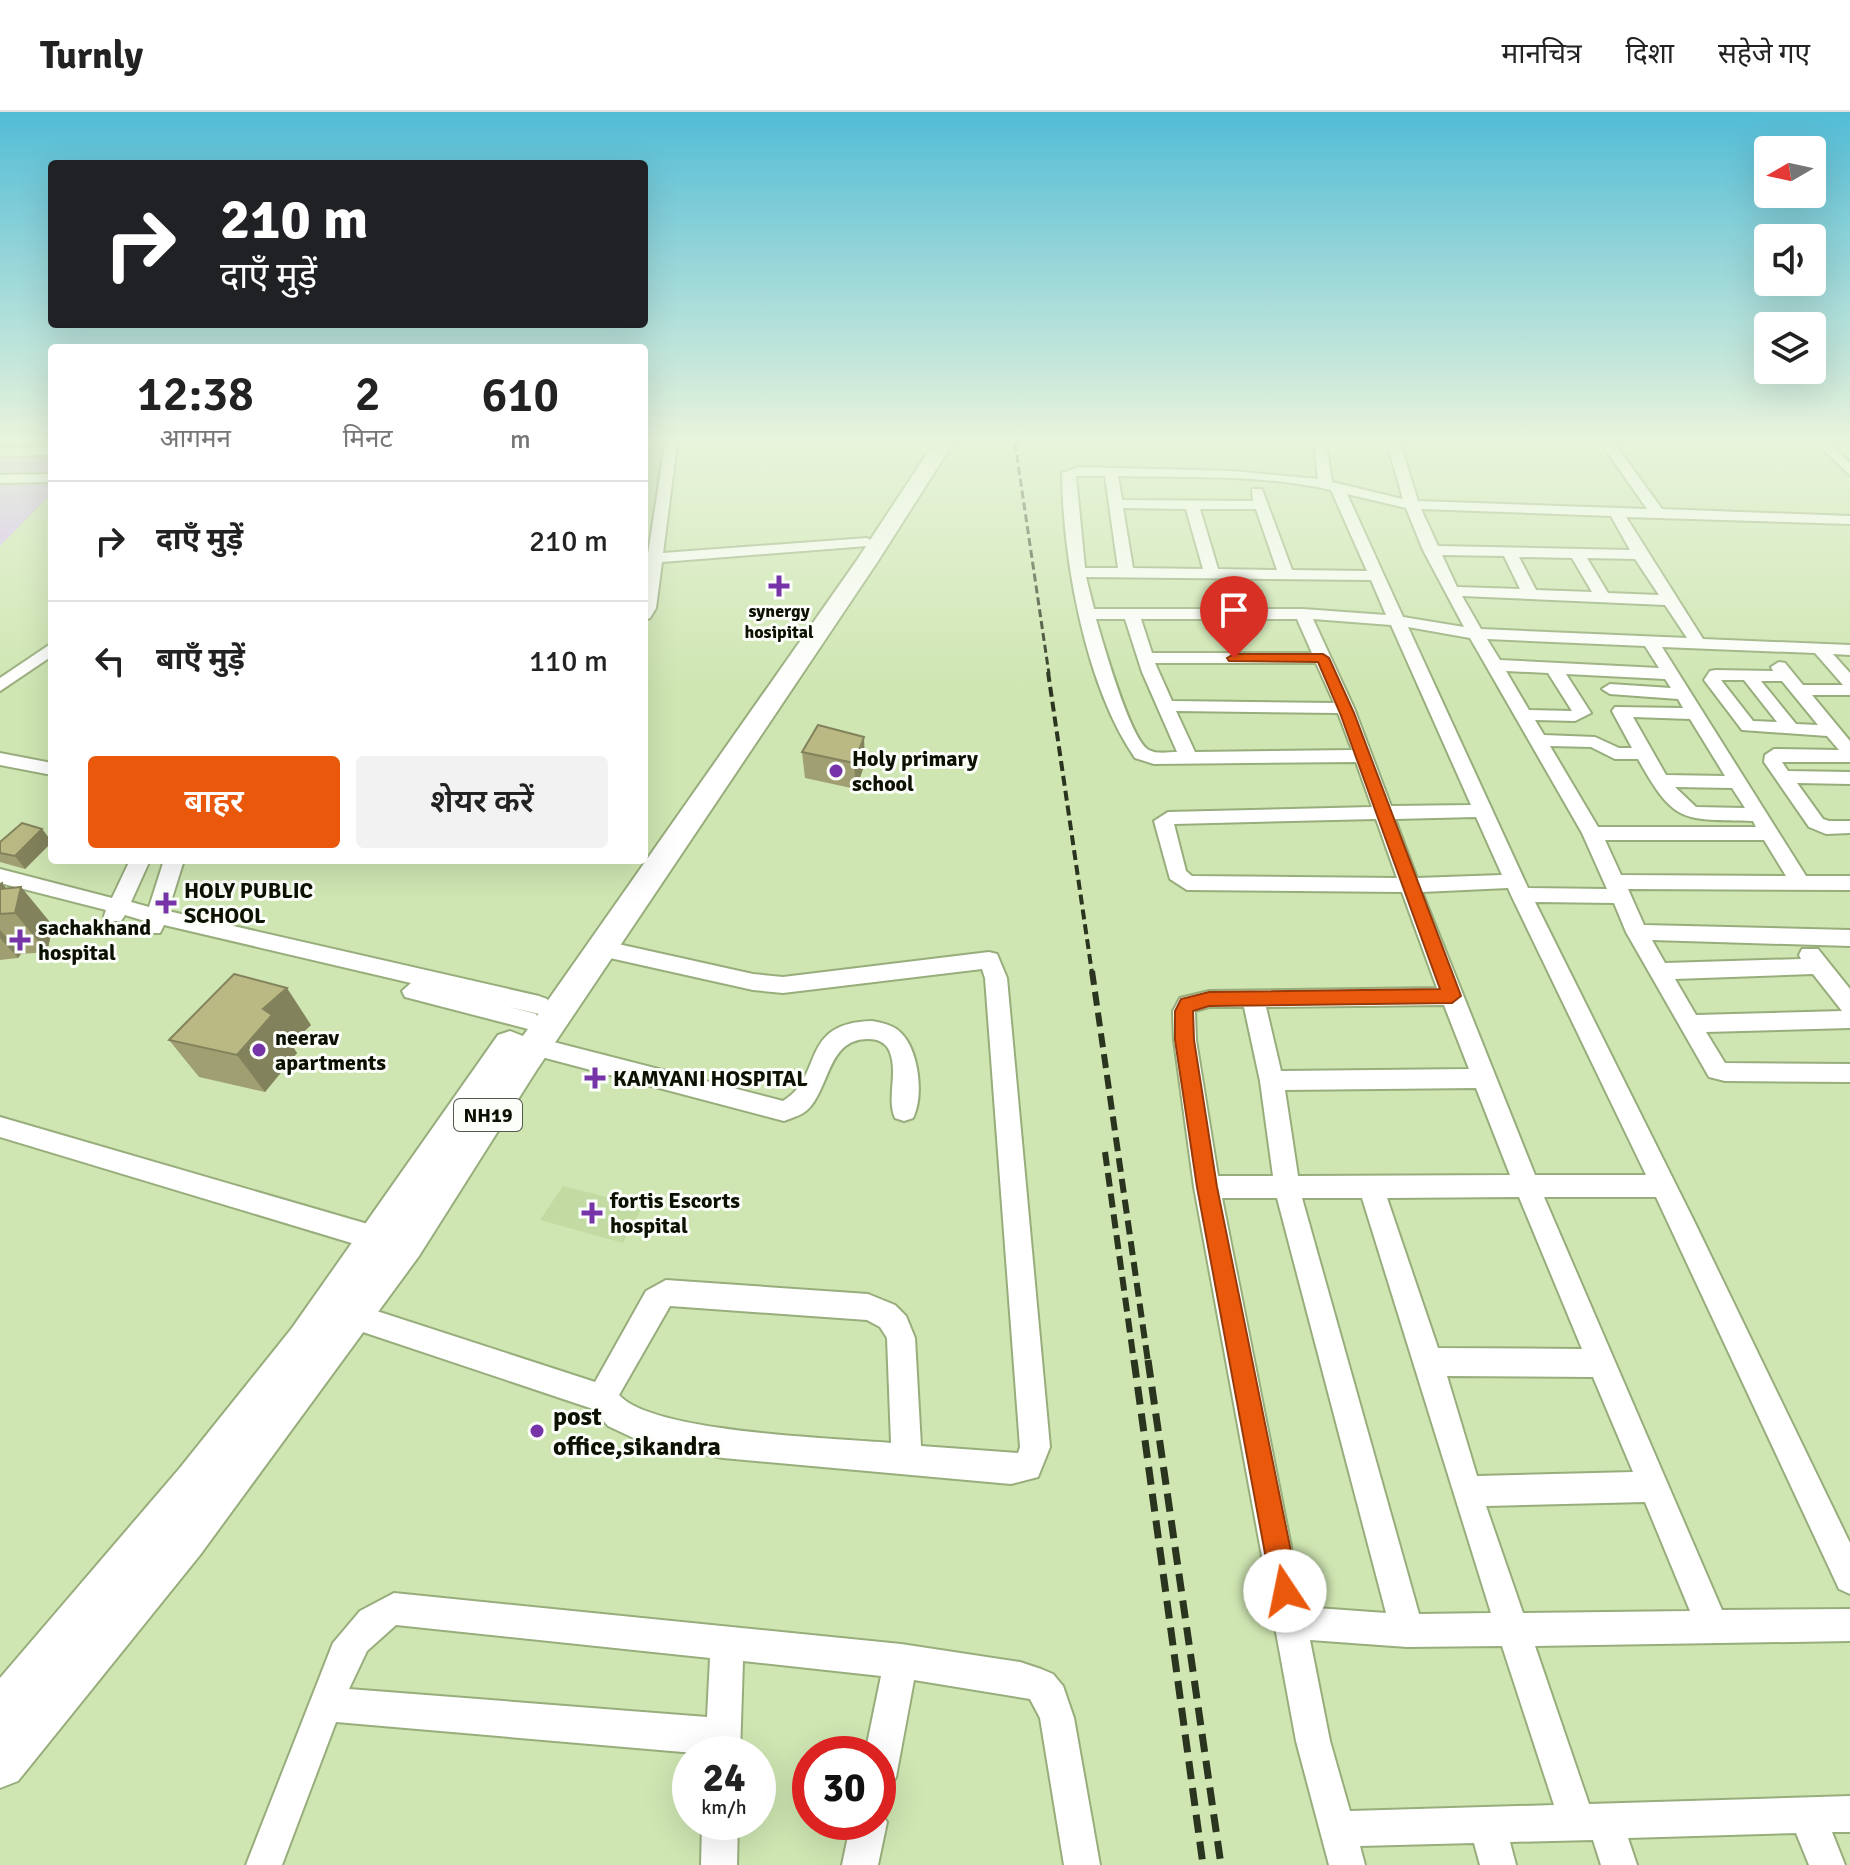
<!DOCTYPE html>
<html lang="hi">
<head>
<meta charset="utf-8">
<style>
  :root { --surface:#fff; --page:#f2f2f2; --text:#222; --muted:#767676; --line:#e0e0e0; --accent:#ea580c }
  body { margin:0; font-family:Signika,"Noto Sans Devanagari",sans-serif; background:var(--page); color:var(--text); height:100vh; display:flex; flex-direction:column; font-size:30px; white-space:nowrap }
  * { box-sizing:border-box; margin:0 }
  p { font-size:26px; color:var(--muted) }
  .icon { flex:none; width:44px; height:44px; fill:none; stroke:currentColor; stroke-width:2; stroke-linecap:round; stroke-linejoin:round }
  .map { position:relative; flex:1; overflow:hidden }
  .drawer { position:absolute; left:48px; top:232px; width:600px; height:520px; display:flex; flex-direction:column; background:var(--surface); border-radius:8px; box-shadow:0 8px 32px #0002 }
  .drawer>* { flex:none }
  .hud { position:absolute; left:48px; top:48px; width:600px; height:168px; border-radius:8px; box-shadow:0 8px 32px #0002; background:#202124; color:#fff; overflow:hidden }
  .needle { width:52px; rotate:261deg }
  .fabs { position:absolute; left:1754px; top:24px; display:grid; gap:16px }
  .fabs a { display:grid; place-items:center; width:72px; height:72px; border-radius:8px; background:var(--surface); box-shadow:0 8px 32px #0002; font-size:40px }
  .speed { position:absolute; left:672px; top:1624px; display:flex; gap:16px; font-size:40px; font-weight:700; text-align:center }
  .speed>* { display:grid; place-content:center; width:104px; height:104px; border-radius:50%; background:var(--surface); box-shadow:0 8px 32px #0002; line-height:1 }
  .speed small { font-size:20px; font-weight:400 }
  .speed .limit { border:12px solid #d22; background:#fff; color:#111 }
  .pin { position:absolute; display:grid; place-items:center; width:68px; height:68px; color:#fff; margin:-82px -34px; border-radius:50% 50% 50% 0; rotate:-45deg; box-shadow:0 0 8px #0007 }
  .pin .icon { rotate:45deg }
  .me { position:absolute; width:88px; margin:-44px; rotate:349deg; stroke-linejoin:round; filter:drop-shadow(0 0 6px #0008) }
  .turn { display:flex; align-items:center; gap:28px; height:168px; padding:0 40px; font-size:36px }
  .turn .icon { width:104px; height:104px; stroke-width:2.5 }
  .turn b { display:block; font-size:56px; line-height:68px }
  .eta { display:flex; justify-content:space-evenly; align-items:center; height:136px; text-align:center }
  .eta b { font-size:48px; font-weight:600; line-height:56px }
  .primary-button { display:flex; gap:16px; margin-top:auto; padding:16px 40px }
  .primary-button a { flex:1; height:92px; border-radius:8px; background:var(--accent); color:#fff; font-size:32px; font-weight:600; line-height:92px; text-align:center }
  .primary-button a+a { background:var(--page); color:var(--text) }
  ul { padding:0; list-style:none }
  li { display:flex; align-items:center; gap:24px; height:120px; padding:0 40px; border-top:2px solid var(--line) }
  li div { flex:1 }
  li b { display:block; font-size:30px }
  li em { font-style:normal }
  header { display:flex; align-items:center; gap:48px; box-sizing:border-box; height:112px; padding:0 40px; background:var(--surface); border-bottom:2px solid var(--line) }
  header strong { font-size:38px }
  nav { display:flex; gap:44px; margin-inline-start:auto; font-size:28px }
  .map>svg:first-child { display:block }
</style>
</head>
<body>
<header>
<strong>Turnly</strong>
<nav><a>मानचित्र</a><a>दिशा</a><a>सहेजे गए</a></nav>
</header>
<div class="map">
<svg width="1850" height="1753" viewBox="0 0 1850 1753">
  <rect width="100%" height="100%" fill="#cfe6b2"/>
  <path fill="#c2dba2" d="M563 1074 643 1094 623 1131 540 1108Z"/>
  <path fill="#d7b5fa" d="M0 331H52V381L0 434Z"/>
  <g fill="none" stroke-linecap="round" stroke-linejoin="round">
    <defs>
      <g id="minor">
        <path d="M665 331H677L663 441 867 426 874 430 867 434 662 450 656 496 650 506 644 508 647 451H644V443L648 442Z"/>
        <path d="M1314 331H1326L1332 370 1403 387 1387 331H1400L1418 389 1647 397 1601 331H1614L1662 397 1850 404V412L1626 405 1703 527 1850 533V543L1833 542 1850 561V583H1812L1850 629V650H1782L1788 659 1850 660V672L1797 671 1823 707 1829 709H1850V721L1826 722 1809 715 1764 650 1765 643 1774 637 1839 638 1827 624 1742 618 1704 568 1710 559 1716 558 1773 559 1771 555 1779 550 1785 551 1803 573H1843L1815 541 1662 535 1806 764H1850V778L1628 777 1644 813 1850 818V834L1652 828 1665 851 1801 847 1799 843 1802 837H1818L1850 877V916L1706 920 1725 951 1850 952V970L1725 969 1709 965 1626 820 1614 791 1535 790 1695 1111 1850 1431V1482L1839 1477 1656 1085H1544L1722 1498 1850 1497V1529L1535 1534 1589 1692 1850 1684V1720H1832L1845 1753H1809L1796 1721 1628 1726 1637 1753H1601L1593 1728 1510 1730 1516 1753H1480L1474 1731 1360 1734 1365 1753H1329L1296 1629 1194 1075 1174 928 1173 899 1180 886 1209 879 1437 876 1402 780 1187 778 1170 767 1154 709 1168 700 1372 695 1356 650 1154 652 1135 646C1085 573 1063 448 1062 361L1078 355 1233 359 1318 367ZM1076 364H1105L1118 456H1085ZM1118 364C1189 366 1262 362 1331 378L1367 459 1292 458 1262 377H1252L1253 389 1122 388ZM1347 382 1406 396 1423 438 1464 515 1403 505ZM1123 396 1186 397 1203 457 1133 456ZM1200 397H1256L1277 458 1218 457ZM1421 397 1611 404 1630 438 1438 434ZM1442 443 1504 444 1520 477 1457 475ZM1519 445 1572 446 1592 480 1536 478ZM1587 446 1635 447 1659 483 1608 481ZM1086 465 1371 468 1386 503 1303 497H1094ZM1462 484 1665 493 1687 526 1481 517ZM1096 507H1125L1142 560 1177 640C1168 640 1153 643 1146 636 1128 619 1104 534 1096 507ZM1141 507H1297L1312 541H1152ZM1313 507 1391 513 1471 693 1391 694 1354 596ZM1408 515 1470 526 1582 721 1607 777 1528 776ZM1487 527 1645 534 1659 556 1500 548ZM1155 551H1316L1334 591 1172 589ZM1506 559 1548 561 1572 599 1529 598ZM1566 562 1665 567 1671 576 1610 572 1602 577 1610 582 1678 587 1683 596 1615 595 1612 599 1632 636H1619L1595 625 1544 623 1535 608 1575 609 1591 601ZM1721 568H1744L1777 610 1753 609ZM1761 569H1782L1818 613 1796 612ZM1176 599 1338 601 1352 638 1195 640ZM1633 605 1690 607 1725 664 1666 663ZM1550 634 1591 635 1615 647H1638C1675 713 1682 707 1753 709L1756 715H1598ZM1675 675 1732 676 1745 696 1696 695ZM1476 705 1502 763 1417 766 1395 707ZM1376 707 1397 766 1192 764 1186 759 1174 712ZM1605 728H1764L1786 764 1621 763ZM1508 776 1511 783 1646 1063H1535L1422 780ZM1813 862 1842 899 1696 903 1675 867ZM1444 893 1469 957 1281 959 1266 895ZM1209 895H1244L1260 969 1273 1064H1218L1196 928 1195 899ZM1476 976 1510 1063 1298 1064 1285 978ZM1519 1085 1582 1237 1438 1236 1387 1086ZM1222 1086H1277L1386 1501 1303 1495ZM1302 1086H1362L1491 1501 1419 1502ZM1447 1264 1593 1265 1633 1360 1477 1364ZM1645 1390 1690 1499 1523 1501 1486 1394ZM1310 1528 1407 1535 1502 1534 1554 1693 1350 1699 1330 1629Z"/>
        <path d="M1816 331H1830L1850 351V363Z"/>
        <path d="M52 335V343L0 344V336Z"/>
        <path d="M52 362V370L0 371V363Z"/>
        <path d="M52 531V544L0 579V566Z"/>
        <path d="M0 641 52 651V663L0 653Z"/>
        <path d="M130 748H150L131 790 149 795 164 748H184L168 799 539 884 547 887 550 893 547 899 539 902 501 893 536 902 539 908 536 914 528 917 405 885 402 879 411 871 164 813 160 821H146L143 816 145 809 125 803 121 809H107L104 804 106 798 0 771V757L112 786Z"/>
        <path d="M600 828 753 862 783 865 989 840 997 842 1007 866 1050 1335 1038 1365 1011 1372 723 1346 640 1329 608 1314 593 1297 342 1213 338 1204 342 1195 352 1191 595 1270 646 1179 666 1168 868 1182 895 1193 906 1204 915 1226 921 1334 1018 1341 1020 1335 985 866 982 857 783 881 753 878 592 842 589 836 592 830ZM670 1194 867 1208 880 1215 887 1226 891 1331C835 1326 653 1321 619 1283Z"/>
        <path d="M872 909C882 911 894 913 901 921 919 939 924 984 913 1006L904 1009 895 1006C886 986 899 960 889 938 885 930 877 927 868 927 829 927 830 971 811 994 804 1003 794 1005 784 1009L534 943 526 940 523 934 526 928 534 925 783 989C825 964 798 911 872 909Z"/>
        <path d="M0 1005 378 1115 387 1119 391 1127 387 1135 378 1139 0 1025Z"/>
        <path d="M394 1481 901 1532 1020 1550 1041 1557 1053 1562 1063 1574 1074 1606 1100 1753H1064L1040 1606 1030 1587 914 1568 896 1665 890 1677 878 1683V1642H865L881 1564 743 1549 740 1642H706L336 1610 282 1753H246L333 1531 360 1499ZM396 1513 710 1546 707 1605 349 1577 367 1539Z"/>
        <path d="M878 1696 887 1710 878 1753H842L851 1710H878Z"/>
        <path d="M702 1710H738L737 1753H701Z"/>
      </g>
      <path id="highway" d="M934 331H953L878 449 536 959 419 1144 200 1443 18 1669 0 1676V1566L179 1357 292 1216 498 923 510 919 523 924 857 448Z"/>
    </defs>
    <use href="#minor" stroke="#98ad7c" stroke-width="4"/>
    <use href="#highway" stroke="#98ad7c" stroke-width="4"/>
    <use href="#minor" fill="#fff" fill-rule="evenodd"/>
    <use href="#highway" fill="#fff" fill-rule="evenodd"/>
    <path stroke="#2a341e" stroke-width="3" stroke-dasharray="8 4" stroke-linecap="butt" d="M1015 331 1049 562"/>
    <path stroke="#2a341e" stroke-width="4" stroke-dasharray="10 5" stroke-linecap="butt" d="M1048 560 1092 861"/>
    <g stroke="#2a341e" stroke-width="6" stroke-dasharray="14 7" stroke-linecap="butt">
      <path d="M1092 859 1148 1250"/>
      <path d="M1105 1040 1134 1250"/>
    </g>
    <g stroke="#2a341e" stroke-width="7" stroke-dasharray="18 9" stroke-linecap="butt">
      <path d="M1134 1248 1203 1753"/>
      <path d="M1148 1248 1221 1753"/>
    </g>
  </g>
  <g fill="#a09f71">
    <path d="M802 640 865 651 856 677 805 666Z"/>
    <path d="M42 717 52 730 25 757 0 750V730Z"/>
    <path d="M2 771 6 777 21 775 53 814 47 840 21 842 18 846 0 848V772Z"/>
    <path d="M311 913 291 932 297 941 265 980 199 965 169 928Z"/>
  </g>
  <g fill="#82825c">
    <path d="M864 625 865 651 856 677 854 651Z"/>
    <path d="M42 717 52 730 25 757 15 744Z"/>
    <path d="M2 771 17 790 21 775 53 814 47 840 15 801 2 777Z"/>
    <path d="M0 818 21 842 18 846 0 826Z"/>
    <path d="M287 876 311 913 291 932 297 941 265 980 237 943 263 897Z"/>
  </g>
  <g fill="#bab983" stroke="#82825c" stroke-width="2">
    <path d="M818 613 864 625 854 651 802 640Z"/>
    <path d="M22 711 42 717 15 744 0 741V730Z"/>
    <path d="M2 771V777L21 775 15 801 0 802V772Z"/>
    <path d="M234 862 287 876 263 897 272 903 237 943 169 928Z"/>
  </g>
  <linearGradient id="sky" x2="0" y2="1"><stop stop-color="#52bcd6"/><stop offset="0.57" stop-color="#e9f4dc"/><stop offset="1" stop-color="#e9f4dc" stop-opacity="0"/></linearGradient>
  <rect width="1850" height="577" fill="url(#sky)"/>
  <path fill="#ea580c" stroke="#983908" stroke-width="2" d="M1234 542H1323L1329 546 1354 601 1461 884 1452 891 1209 894 1193 899 1194 928 1217 1075 1299 1479 1295 1488 1285 1492 1276 1488 1272 1479 1197 1075 1175 928V899L1181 887 1209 880 1440 877 1340 601 1318 550 1229 549 1227 546Z"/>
  <g fill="#7634a8" stroke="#fcfef9" stroke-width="3">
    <path d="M775 462h8v8h8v8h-8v8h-8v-8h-8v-8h8z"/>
    <circle cx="836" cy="659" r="8"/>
    <path d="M162 779h8v8h8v8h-8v8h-8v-8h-8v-8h8z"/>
    <path d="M16 816h8v8h8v8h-8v8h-8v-8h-8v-8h8z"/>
    <circle cx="259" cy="938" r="8"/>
    <path d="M591 954h8v8h8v8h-8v8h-8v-8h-8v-8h8z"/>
    <path d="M588 1089h8v8h8v8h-8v8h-8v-8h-8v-8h8z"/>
    <circle cx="537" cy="1319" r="8"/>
  </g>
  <g text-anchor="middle" stroke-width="6" stroke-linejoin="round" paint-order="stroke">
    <g font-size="18" font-weight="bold" fill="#0b1202" stroke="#fcfef9">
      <text x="779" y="505">synergy<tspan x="779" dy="21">hosipital</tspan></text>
    </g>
    <rect fill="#fcfef9" stroke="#53594c" stroke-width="2" x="454" y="987" width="68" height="32" rx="6"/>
    <g font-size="20" font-weight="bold" fill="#0b1202">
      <text x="488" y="1010">NH19</text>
    </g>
    <g font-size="22" font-weight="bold" fill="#0b1202" stroke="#fcfef9" text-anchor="start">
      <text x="852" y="654">Holy primary<tspan x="852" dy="25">school</tspan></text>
      <text x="184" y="786">HOLY PUBLIC<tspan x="184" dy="25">SCHOOL</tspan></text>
      <text x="38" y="823">sachakhand<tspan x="38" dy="25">hospital</tspan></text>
      <text x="275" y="933">neerav<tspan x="275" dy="25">apartments</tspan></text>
      <text x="613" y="974">KAMYANI HOSPITAL</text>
      <text x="610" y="1096">fortis Escorts<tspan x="610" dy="25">hospital</tspan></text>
    </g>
    <g font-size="26" font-weight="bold" fill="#0b1202" stroke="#fcfef9" text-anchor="start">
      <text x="553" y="1313">post<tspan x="553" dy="30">office,sikandra</tspan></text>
    </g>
  </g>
</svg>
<div class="fabs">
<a><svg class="needle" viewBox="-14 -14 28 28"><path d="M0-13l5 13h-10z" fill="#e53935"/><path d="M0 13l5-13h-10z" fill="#767676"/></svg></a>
<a><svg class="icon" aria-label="sound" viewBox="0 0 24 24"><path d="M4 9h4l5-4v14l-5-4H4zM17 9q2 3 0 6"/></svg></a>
<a><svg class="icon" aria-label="layers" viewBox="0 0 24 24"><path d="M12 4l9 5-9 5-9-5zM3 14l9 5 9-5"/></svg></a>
</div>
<div class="speed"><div>24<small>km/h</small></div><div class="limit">30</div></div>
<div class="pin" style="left:1234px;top:546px;background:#d93025"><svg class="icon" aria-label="arrive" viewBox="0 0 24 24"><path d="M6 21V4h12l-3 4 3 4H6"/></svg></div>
<svg class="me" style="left:1285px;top:1479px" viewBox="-20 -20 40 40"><circle r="19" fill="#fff"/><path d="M0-13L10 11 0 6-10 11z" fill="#ea580c"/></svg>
<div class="hud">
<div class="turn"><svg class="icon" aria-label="right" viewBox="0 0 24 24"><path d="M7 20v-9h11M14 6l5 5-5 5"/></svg><div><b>210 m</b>दाएँ मुड़ें</div></div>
</div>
<section class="drawer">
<div class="eta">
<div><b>12:38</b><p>आगमन</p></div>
<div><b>2</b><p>मिनट</p></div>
<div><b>610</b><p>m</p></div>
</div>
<ul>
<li><svg class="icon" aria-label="right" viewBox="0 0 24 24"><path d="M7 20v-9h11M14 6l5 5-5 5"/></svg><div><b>दाएँ मुड़ें</b></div><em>210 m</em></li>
<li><svg class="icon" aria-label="left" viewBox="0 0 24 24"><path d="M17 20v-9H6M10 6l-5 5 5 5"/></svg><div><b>बाएँ मुड़ें</b></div><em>110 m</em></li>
</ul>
<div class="primary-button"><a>बाहर</a><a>शेयर करें</a></div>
</section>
</div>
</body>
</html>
